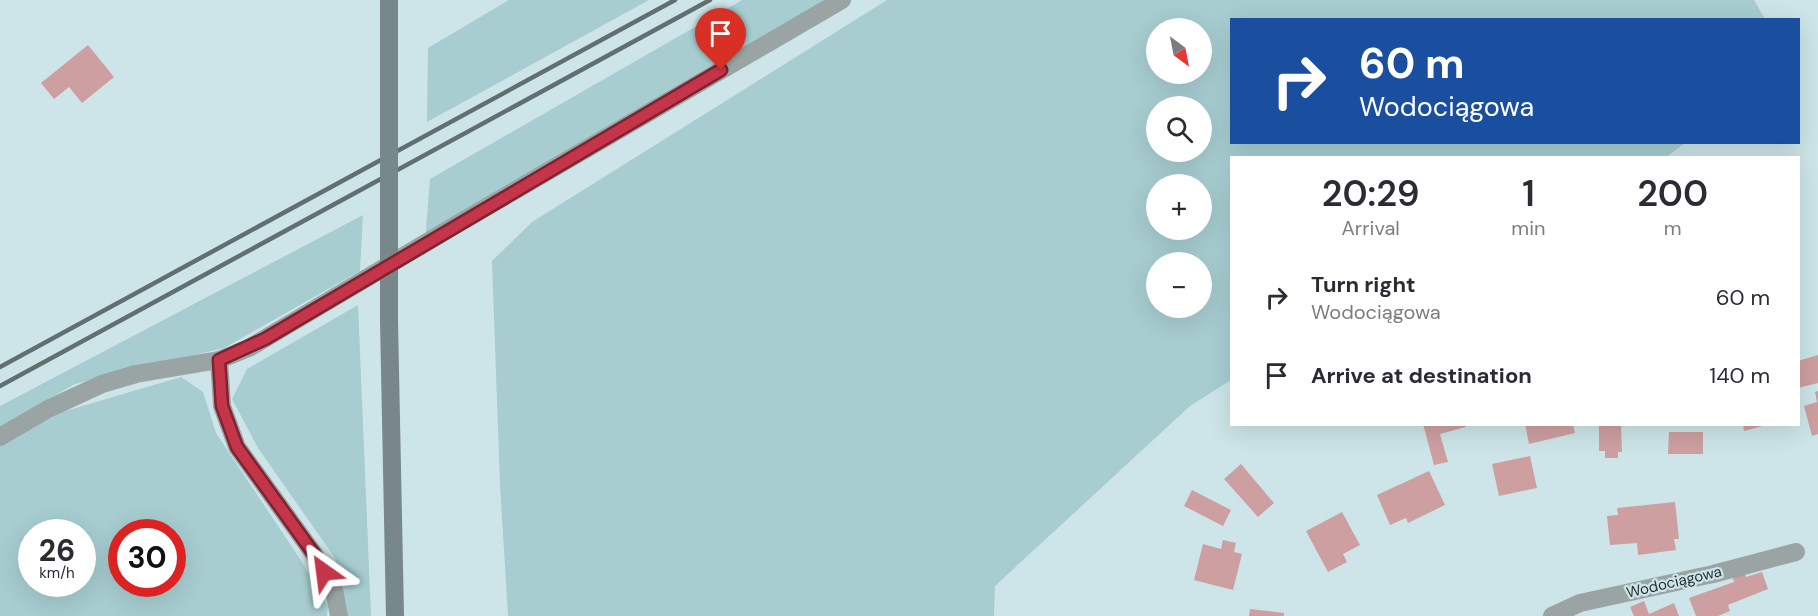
<!DOCTYPE html>
<html lang="en">
<head>
<meta charset="utf-8">
<style>
  :root { --surface:#fff; --page:#f7f7f7; --text:#2b2b33; --muted:#7c7c81 }
  body { margin:0; font-family:"DM Sans",sans-serif; background:var(--page); color:var(--text); height:100vh; display:flex; flex-direction:column; font-size:22px; white-space:nowrap }
  * { box-sizing:border-box; margin:0 }
  p { font-size:20px; color:var(--muted) }
  .icon { flex:none; width:33px; height:33px; fill:none; stroke:currentColor; stroke-width:2; stroke-linecap:round; stroke-linejoin:round }
  .map { position:relative; flex:1; overflow:hidden }
  .details { position:absolute; left:1230px; top:156px; width:570px; height:270px; display:flex; flex-direction:column; background:var(--surface); border-radius:0px; box-shadow:0 6px 24px #0002 }
  .details>* { flex:none }
  .hud { position:absolute; left:1230px; top:18px; width:570px; height:126px; border-radius:0px; box-shadow:0 6px 24px #0002; background:#1a4fa0; color:#fff; overflow:hidden }
  .needle { width:39px; rotate:148deg }
  .controls { position:absolute; left:1146px; top:18px; display:grid; gap:12px }
  .controls a { display:grid; place-items:center; width:66px; height:66px; border-radius:50%; background:var(--surface); box-shadow:0 6px 24px #0002; font-size:30px }
  .speed { position:absolute; left:18px; top:519px; display:flex; gap:12px; font-size:30px; font-weight:700; text-align:center }
  .speed>* { display:grid; place-content:center; width:78px; height:78px; border-radius:50%; background:var(--surface); box-shadow:0 6px 24px #0002; line-height:1 }
  .speed small { font-size:15px; font-weight:400 }
  .speed .limit { border:9px solid #d22; background:#fff; color:#111 }
  .pin { position:absolute; display:grid; place-items:center; width:51px; height:51px; color:#fff; margin:-62px -26px; border-radius:50% 50% 50% 0; rotate:-45deg; box-shadow:0 0 6px #0007 }
  .pin .icon { rotate:45deg }
  .me { position:absolute; width:66px; margin:-33px; rotate:329deg; stroke-linejoin:round; filter:drop-shadow(0 0 4px #0008) }
  .turn { display:flex; align-items:center; gap:21px; height:126px; padding:0 30px; font-size:27px }
  .turn .icon { width:78px; height:78px; stroke-width:2.5 }
  .turn b { display:block; font-size:42px; line-height:51px }
  .eta { display:flex; justify-content:space-evenly; align-items:center; height:102px; text-align:center }
  .eta b { font-size:36px; font-weight:600; line-height:42px }
  ul { padding:0; list-style:none }
  li { display:flex; align-items:center; gap:18px; height:78px; padding:0 30px }
  li div { flex:1 }
  li b { display:block; font-size:22px }
  li em { font-style:normal }
  .map>svg:first-child { display:block }
</style>
</head>
<body>
<div class="map">
<svg width="1818" height="616" viewBox="0 0 1818 616">
  <rect width="100%" height="100%" fill="#cde5e8"/>
  <g fill="#a7cdd0" fill-rule="evenodd">
    <path d="M509 0H649L427 122 428 48Z"/>
    <path d="M742 0H852L425 243 430 179Z"/>
    <path d="M887 0H1754L1765 19 1232 20V142L1685 143 1665 158H1232L1231 380 1190 406 995 586 994 616H508L500 485 492 261 532 222ZM1202 28V74H1156V28ZM1202 106V152H1156V106ZM1202 184V230H1156V184ZM1202 262V308H1156V262Z"/>
    <path d="M363 215 360 271 224 348 75 384 0 427V406Z"/>
    <path d="M358 305 371 616H347L335 558 258 448 232 399 247 369Z"/>
    <path d="M181 377 203 392 216 433 300 559 328 606 327 616H0V445L62 412ZM32 532H82V584H32ZM122 532H172V584H122Z"/>
  </g>
  <g fill="#cd9fa0">
    <path d="M88 45 114 77 82 103 69 87 54 99 41 83Z"/>
    <path d="M1818 355V383L1798 388V361Z"/>
    <path d="M1818 391V434L1812 436 1804 406 1817 402 1815 392Z"/>
    <path d="M1423 424H1465L1466 427 1440 434 1448 462 1434 465Z"/>
    <path d="M1525 424H1573L1575 433 1529 444Z"/>
    <path d="M1599 424H1621L1622 452H1618V458H1605V451H1599Z"/>
    <path d="M1743 424H1766V425L1744 431Z"/>
    <path d="M1669 432H1703V454H1668Z"/>
    <path d="M1530 456 1537 488 1499 496 1492 464Z"/>
    <path d="M1241 464 1274 503 1258 517 1224 479Z"/>
    <path d="M1429 471 1445 505 1408 523 1406 518 1390 525 1377 495Z"/>
    <path d="M1192 490 1231 510 1223 526 1184 506Z"/>
    <path d="M1675 502 1679 539H1674L1676 550 1638 555 1637 543 1610 545 1607 516 1618 515 1617 508Z"/>
    <path d="M1342 512 1360 545 1343 554 1347 562 1328 572 1306 531Z"/>
    <path d="M1223 540 1236 543 1234 552 1242 554 1233 590 1194 580 1203 544 1221 549Z"/>
    <path d="M1744 571 1746 577 1762 572 1768 589 1728 605 1730 611 1718 616H1696L1689 598 1734 582 1732 576Z"/>
    <path d="M1644 601 1649 614 1674 603 1679 616H1634L1630 607Z"/>
    <path d="M1250 609 1284 613V616H1249Z"/>
  </g>
  <g fill="none" stroke-linecap="round" stroke-linejoin="round">
    <g stroke="#9aa4a5" stroke-width="18">
      <path d="M219 360 222 406 237 447 314 554 334 590 339 616"/>
      <path d="M0 437 48 409 102 384 136 374 219 360 249 348 459 223 842 0"/>
      <path d="M1552 616 1580 603 1713 574 1796 552"/>
    </g>
    <path stroke="#788789" stroke-width="18" d="M389 321 395 616"/>
    <g stroke="#616f71" stroke-width="4.5">
      <path d="M0 367 675 0"/>
      <path d="M0 386 710 0"/>
    </g>
    <path stroke="#788789" stroke-width="18" d="M389 0V321"/>
  </g>
  <g fill="none" stroke-linecap="round" stroke-linejoin="round">
    <defs>
      <path id="route" d="M324 572 314 554 237 447 222 406 219 360 265 339 721 70"/>
    </defs>
    <use href="#route" stroke="#802230" stroke-width="15"/>
    <use href="#route" stroke="#c5354a" stroke-width="10"/>
  </g>
  <g text-anchor="middle" stroke-width="4.5" stroke-linejoin="round" paint-order="stroke">
    <g font-size="15" fill="#293233" stroke="#cde5e8">
      <text transform="translate(1674 582) rotate(-13)" y="5">Wodociągowa</text>
    </g>
  </g>
</svg>
<div class="controls">
<a><svg class="needle" viewBox="-14 -14 28 28"><path d="M0-13l5 13h-10z" fill="#e53935"/><path d="M0 13l5-13h-10z" fill="#7c7c81"/></svg></a>
<a><svg class="icon" aria-label="search" viewBox="0 0 24 24"><circle cx="10" cy="10" r="6"/><path d="M15 15l6 6"/></svg></a>
<a>+</a>
<a>−</a>
</div>
<div class="speed"><div>26<small>km/h</small></div><div class="limit">30</div></div>
<div class="pin" style="left:721px;top:70px;background:#d93025"><svg class="icon" aria-label="arrive" viewBox="0 0 24 24"><path d="M6 21V4h12l-3 4 3 4H6"/></svg></div>
<svg class="me" style="left:324px;top:572px" viewBox="-20 -20 40 40"><path d="M0-17L14 15 0 8-14 15z" fill="#c5354a" stroke="#fff" stroke-width="4"/></svg>
<div class="hud">
<div class="turn"><svg class="icon" aria-label="right" viewBox="0 0 24 24"><path d="M7 20v-9h11M14 6l5 5-5 5"/></svg><div><b>60 m</b>Wodociągowa</div></div>
</div>
<section class="details">
<div class="eta">
<div><b>20:29</b><p>Arrival</p></div>
<div><b>1</b><p>min</p></div>
<div><b>200</b><p>m</p></div>
</div>
<ul>
<li><svg class="icon" aria-label="right" viewBox="0 0 24 24"><path d="M7 20v-9h11M14 6l5 5-5 5"/></svg><div><b>Turn right</b><p>Wodociągowa</p></div><em>60 m</em></li>
<li><svg class="icon" aria-label="arrive" viewBox="0 0 24 24"><path d="M6 21V4h12l-3 4 3 4H6"/></svg><div><b>Arrive at destination</b></div><em>140 m</em></li>
</ul>
</section>
</div>
</body>
</html>
